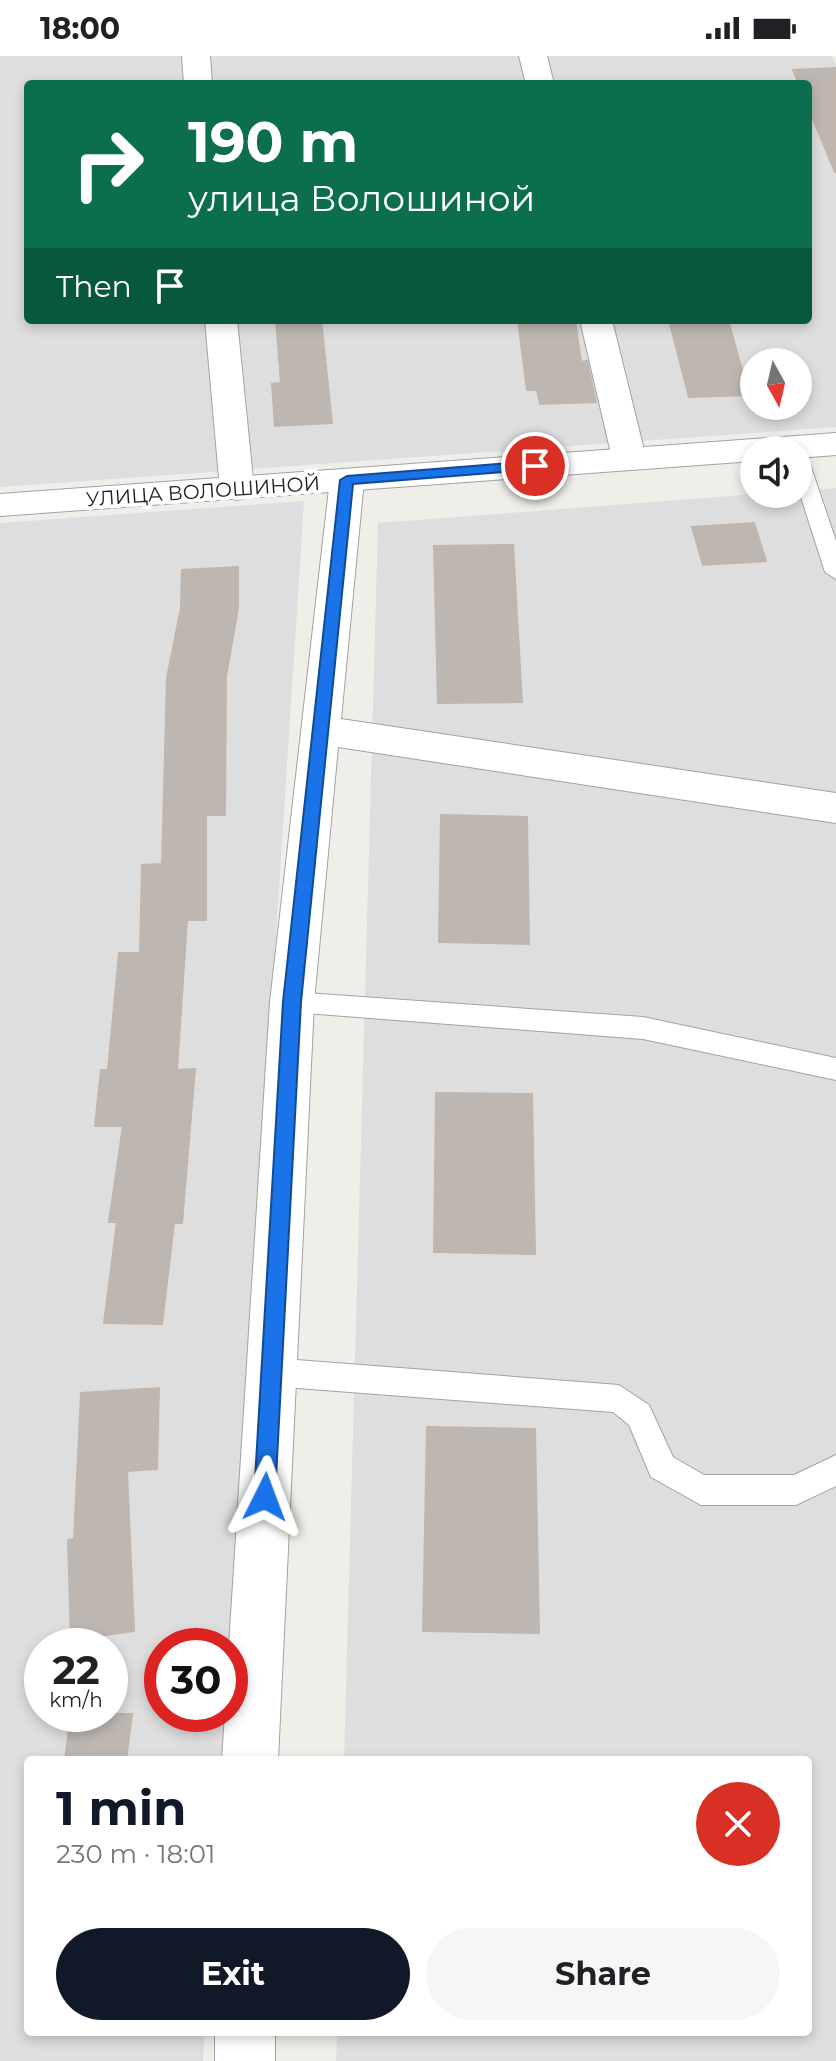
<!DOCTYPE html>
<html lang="en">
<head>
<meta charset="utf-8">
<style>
  :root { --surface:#fff; --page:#f6f6f6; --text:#202124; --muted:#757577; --accent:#111827 }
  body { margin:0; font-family:Montserrat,sans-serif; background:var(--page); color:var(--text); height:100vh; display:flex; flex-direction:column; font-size:30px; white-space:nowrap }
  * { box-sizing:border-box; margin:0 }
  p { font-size:26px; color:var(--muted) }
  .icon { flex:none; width:44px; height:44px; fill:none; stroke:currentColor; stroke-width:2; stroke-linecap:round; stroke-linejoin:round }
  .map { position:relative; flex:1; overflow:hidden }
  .side { position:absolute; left:24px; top:1700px; width:788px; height:280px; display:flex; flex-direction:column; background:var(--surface); border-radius:8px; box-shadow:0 4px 12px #0003 }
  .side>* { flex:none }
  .guide { position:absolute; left:24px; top:24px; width:788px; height:244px; border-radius:8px; box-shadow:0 4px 12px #0003; background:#0b6e4f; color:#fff; overflow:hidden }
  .needle { width:52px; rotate:172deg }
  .controls { position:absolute; left:740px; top:292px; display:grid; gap:16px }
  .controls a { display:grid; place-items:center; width:72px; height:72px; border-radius:50%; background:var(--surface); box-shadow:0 4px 12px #0003; font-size:40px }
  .speed { position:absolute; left:24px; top:1572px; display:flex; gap:16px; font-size:40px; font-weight:700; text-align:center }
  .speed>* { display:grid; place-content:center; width:104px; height:104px; border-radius:50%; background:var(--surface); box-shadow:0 4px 12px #0003; line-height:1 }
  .speed small { font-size:20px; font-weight:400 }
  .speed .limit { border:12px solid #d22; background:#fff; color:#111 }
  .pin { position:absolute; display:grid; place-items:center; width:68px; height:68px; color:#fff; margin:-34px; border:4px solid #fff; border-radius:50%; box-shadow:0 2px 8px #0007 }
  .me { position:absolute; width:88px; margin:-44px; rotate:3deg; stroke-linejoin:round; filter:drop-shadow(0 0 6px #0008) }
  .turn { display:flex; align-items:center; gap:28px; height:168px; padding:0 32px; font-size:36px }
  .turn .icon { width:104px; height:104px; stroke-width:2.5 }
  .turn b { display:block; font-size:56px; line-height:68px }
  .then { display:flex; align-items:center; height:76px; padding:0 32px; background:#0003; gap:16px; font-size:30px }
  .round { display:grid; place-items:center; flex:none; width:84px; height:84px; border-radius:42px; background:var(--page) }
  .summary { display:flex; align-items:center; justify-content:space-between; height:136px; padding:0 32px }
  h1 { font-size:48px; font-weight:700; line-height:60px; color:var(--accent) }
  .primary-button { display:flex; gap:16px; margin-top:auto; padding:16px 32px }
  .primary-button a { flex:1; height:92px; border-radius:48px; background:var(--accent); color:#fff; font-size:32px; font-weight:700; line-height:92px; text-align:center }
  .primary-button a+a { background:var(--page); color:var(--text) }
  .status { display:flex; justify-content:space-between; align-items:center; height:56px; padding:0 40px; background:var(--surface); direction:ltr }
  .status svg { height:22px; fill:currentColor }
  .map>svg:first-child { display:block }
</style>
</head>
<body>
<div class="status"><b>18:00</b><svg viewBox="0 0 49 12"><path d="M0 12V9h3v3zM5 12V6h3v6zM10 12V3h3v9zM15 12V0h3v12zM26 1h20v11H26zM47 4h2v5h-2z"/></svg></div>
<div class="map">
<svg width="836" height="2005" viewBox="0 0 836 2005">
  <rect width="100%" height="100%" fill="#f0eee8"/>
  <g fill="#dfdede" fill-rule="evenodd">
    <path d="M0 0H832L836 8V371L0 431ZM28 28H808V264H28ZM754 306H798V350H754Z"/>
    <path d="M836 432V2005H336L337 1976H808V1704H344L378 467 757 438H798V435Z"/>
    <path d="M304 445 230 1593V1590H162V1658H226L223 1704H28V1976H205L203 2005H0V467ZM42 1590H110V1658H42Z"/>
  </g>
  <g fill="#beb7b1" stroke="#c1b5ac" stroke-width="2">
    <path d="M836 12V116H835L808 51V28H799L793 14Z"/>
    <path d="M276 264H321L332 367 275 370 272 328 281 327Z"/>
    <path d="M518 264H575L581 306 587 305 596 346 540 348 537 334H527Z"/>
    <path d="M669 264H728L749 339 689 341Z"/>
    <path d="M754 467 766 505 703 509 692 471Z"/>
    <path d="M513 489 522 646 438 647 434 490Z"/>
    <path d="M238 511V552L226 620 225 759H206V864H187L177 1014 195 1013 182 1167H174L162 1268 104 1267 117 1166H109L123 1070H95L101 1014H108L119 897H140L142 809 162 808 167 622 181 552 182 514Z"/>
    <path d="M441 759 527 761 529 888 439 886Z"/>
    <path d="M436 1037 532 1038 535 1198 434 1196Z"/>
    <path d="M159 1332 157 1413 127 1415 134 1575 71 1584 68 1484 74 1483 81 1337Z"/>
    <path d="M427 1371 535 1373 539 1577 423 1575Z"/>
    <path d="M71 1658H132L126 1704H65Z"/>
  </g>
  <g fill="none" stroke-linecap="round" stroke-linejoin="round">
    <defs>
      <g id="service">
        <path d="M798 396 808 402 836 485V523L825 516 798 432Z"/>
        <path d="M292 936 643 961 836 1002V1024L643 983 292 956 283 953 279 946 283 939Z"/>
        <path d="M271 1302 619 1329 649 1349 673 1401 704 1419H794L836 1399V1430L796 1449H701L651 1421 629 1369 613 1356 271 1330 261 1326 256 1316 261 1306Z"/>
      </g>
      <g id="minor">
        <path d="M182 0H210L212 28H184Z"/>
        <path d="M519 0H547L554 28H526Z"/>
        <path d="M205 264H237L254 433 249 441 237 444 225 441 220 433Z"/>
        <path d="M580 264H612L646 402 641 410 629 413 617 410 612 402Z"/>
        <path d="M347 413 359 416 364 424 341 663 836 737V767L338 691 314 946 278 1704H222L225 1658H230L229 1590 270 946 330 424 335 416Z"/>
        <rect x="215" y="1976" width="60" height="29"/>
      </g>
      <path id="tertiary" d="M836 377V399L798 402V394H754V405L0 460V438Z"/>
    </defs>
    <use href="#service" stroke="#a2a2a2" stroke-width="2"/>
    <use href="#minor" stroke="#a2a2a2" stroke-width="2"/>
    <use href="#tertiary" stroke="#a2a2a2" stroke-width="2"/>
    <use href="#service" fill="#fff" fill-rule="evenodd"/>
    <use href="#minor" fill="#fff" fill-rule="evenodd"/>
    <use href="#tertiary" fill="#fff" fill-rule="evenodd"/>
  </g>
  <path fill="#1a73e8" stroke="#114b97" stroke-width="2" d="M535 405 542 410 540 413 353 428 301 946 275 1441 272 1448 265 1451 257 1448 254 1441 283 946 340 424 347 420Z"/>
  <g text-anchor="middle" stroke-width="8" stroke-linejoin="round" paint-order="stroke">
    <g font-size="20" fill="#212121" stroke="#fff">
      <text transform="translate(203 435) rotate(-4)" y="7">УЛИЦА ВОЛОШИНОЙ</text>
    </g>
  </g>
</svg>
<div class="controls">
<a><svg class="needle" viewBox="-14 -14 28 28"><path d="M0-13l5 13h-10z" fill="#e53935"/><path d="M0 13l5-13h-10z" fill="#757577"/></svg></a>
<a><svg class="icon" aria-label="sound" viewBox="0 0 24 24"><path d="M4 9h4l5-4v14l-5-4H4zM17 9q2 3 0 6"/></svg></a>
</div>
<div class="speed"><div>22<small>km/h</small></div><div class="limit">30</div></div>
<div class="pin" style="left:535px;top:410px;background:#d93025"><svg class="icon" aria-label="arrive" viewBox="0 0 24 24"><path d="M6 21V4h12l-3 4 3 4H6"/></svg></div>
<svg class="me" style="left:265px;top:1441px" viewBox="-20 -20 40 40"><path d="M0-17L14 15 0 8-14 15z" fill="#1a73e8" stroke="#fff" stroke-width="4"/></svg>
<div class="guide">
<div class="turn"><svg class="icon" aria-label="right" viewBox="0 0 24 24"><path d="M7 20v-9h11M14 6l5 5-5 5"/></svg><div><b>190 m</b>улица Волошиной</div></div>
<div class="then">Then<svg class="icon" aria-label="arrive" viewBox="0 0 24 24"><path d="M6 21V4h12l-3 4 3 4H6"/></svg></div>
</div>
<section class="side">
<div class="summary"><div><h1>1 min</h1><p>230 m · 18:01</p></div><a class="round" style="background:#d93025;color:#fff"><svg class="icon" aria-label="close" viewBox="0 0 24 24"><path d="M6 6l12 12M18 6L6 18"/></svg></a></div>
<div class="primary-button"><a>Exit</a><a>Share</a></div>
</section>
</div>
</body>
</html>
